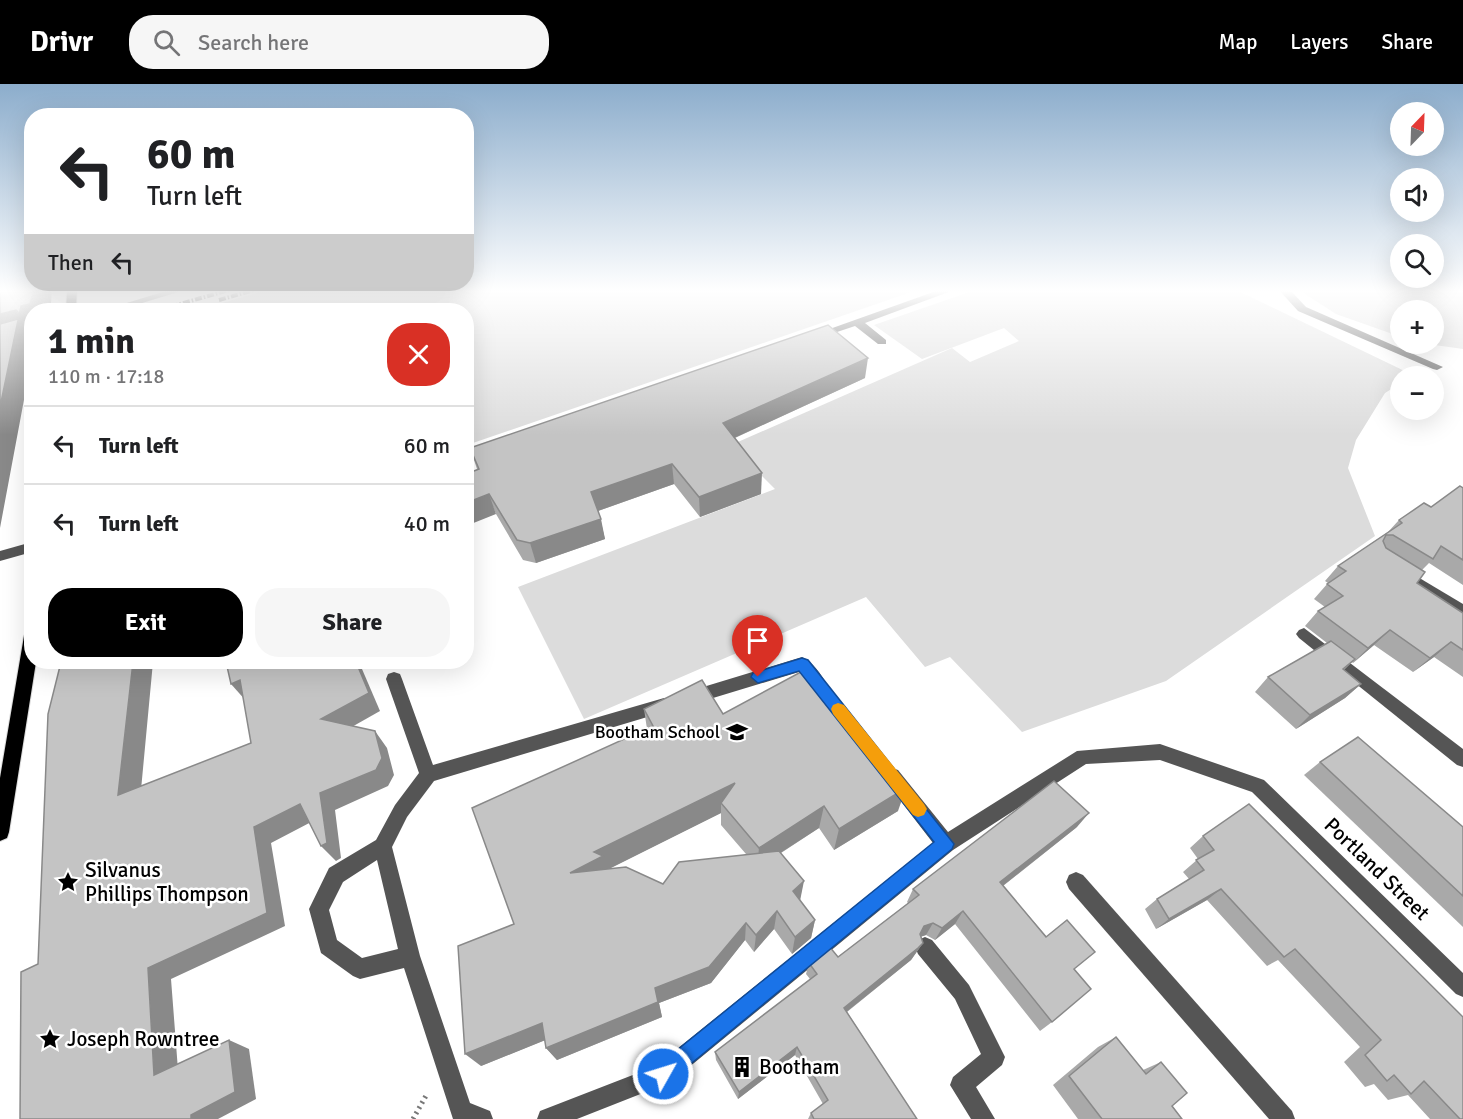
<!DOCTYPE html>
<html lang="en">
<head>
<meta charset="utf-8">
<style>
  :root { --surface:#fff; --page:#f6f6f6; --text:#202124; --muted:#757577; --line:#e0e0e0; --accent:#000 }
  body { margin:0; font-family:Signika,sans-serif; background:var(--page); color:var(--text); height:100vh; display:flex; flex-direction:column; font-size:22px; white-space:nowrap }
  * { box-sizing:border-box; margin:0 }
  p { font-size:20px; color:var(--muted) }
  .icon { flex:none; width:33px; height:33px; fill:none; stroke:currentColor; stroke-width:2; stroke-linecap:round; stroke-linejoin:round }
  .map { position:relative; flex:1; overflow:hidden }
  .drawer { position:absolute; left:24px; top:219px; width:450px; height:366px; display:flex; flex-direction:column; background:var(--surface); border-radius:24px; box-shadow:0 6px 24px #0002 }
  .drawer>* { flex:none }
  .hud { position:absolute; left:24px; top:24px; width:450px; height:183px; border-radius:24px; box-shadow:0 6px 24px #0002; background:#fff; color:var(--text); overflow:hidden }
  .needle { width:39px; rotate:23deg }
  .controls { position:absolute; left:1390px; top:18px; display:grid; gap:12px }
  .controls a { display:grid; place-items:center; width:54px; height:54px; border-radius:50%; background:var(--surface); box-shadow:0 6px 24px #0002; font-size:30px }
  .pin { position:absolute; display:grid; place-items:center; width:51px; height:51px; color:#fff; margin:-62px -26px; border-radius:50% 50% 50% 0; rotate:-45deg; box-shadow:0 0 6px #0007 }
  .pin .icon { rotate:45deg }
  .me { position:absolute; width:66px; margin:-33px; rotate:51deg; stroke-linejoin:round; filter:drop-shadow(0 0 4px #0008) }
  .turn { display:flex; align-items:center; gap:21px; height:126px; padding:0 24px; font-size:27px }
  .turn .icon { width:78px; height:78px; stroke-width:2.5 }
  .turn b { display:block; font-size:42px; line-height:51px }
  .then { display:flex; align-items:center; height:57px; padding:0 24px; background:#0003; gap:12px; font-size:22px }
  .round { display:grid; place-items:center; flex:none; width:63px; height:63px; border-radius:24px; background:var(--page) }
  .head { display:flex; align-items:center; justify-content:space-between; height:102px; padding:0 24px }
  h1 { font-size:36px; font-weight:800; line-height:45px }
  .primary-button { display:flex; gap:12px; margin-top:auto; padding:12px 24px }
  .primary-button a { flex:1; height:69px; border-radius:24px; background:var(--accent); color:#fff; font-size:24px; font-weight:800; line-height:69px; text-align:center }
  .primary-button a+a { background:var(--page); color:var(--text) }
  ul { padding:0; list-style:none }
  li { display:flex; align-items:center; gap:18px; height:78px; padding:0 24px; border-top:2px solid var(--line) }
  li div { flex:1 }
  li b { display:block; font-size:22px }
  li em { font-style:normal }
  header { display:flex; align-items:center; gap:36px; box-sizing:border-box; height:84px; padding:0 30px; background:var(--accent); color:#fff }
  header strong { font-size:28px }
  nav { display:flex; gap:33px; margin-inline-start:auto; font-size:21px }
  .search { width:420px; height:54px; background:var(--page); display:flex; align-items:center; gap:15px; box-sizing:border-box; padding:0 21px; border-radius:24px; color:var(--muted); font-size:22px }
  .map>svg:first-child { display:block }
</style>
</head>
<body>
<header>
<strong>Drivr</strong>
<div class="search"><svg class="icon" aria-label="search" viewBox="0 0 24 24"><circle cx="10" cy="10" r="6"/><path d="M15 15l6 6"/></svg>Search here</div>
<nav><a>Map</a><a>Layers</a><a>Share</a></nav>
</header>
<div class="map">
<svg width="1463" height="1035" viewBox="0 0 1463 1035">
  <rect width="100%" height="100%" fill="#fff"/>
  <g fill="#dcdcdc">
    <path d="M267 206H917L467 361 466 226H198Z"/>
    <path d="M975 206H1236L1415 292H1401V299L1385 309 1356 356 1348 384 1375 452 1166 597 1022 648 950 573 925 583 866 513 584 635 518 503 775 405 731 361 952 264 970 278 1019 257 1004 244 922 275 874 241Z"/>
    <path d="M1299 206H1463V265L1428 260H1434V226H1401V253L1336 230Z"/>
  </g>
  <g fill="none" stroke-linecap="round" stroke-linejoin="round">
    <defs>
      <g id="major">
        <path d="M67 206H77L76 226H66Z"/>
        <path d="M32 546V578H36L9 748 7 754 0 757V694L24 552 27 548Z"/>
      </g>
    </defs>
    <use href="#major" stroke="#dbdbdb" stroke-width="2"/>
    <path stroke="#777" stroke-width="5" stroke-dasharray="2 4" stroke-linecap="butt" d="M413 1035 427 1010"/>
    <g fill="#555" fill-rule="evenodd">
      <path d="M169 206H185L119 226H104Z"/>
      <path d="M939 206H954L865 239 886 256V260H878L855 242 816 255 810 252Z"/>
      <path d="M1279 206H1290L1306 223 1443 283 1437 286 1433 285 1298 227Z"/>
      <path d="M490 360 494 361V367L466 376V367Z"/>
      <path d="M32 458V468L0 477V467Z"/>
      <path d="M1401 483 1463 520V534L1396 492 1394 488Z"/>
      <path d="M1304 544 1463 665V683L1457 681 1299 554 1296 550 1299 546Z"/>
      <path d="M802 573C812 577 822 591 827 601L825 606C812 610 806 597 799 588L690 621 684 619 682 614 684 609 690 607Z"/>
      <path d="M394 588 400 590 402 595 433 681 664 614 670 616 672 621 670 626 664 628 434 697 407 733 392 763 420 872 470 1019 490 1027 493 1035H453L404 884 360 895 353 892 321 869 309 825 329 784 376 756 395 721 419 689 386 595 388 590ZM377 776 398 865 362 874 337 856 329 826 343 798Z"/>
      <path d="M1160 660 1264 696 1463 889V913L1456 910 1252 708 1160 676 1086 680 953 766 671 998 577 1035H537L540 1027 656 982 933 759 886 698 883 692 886 686 892 684 898 686 948 748 1077 667Z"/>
      <path d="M1076 788 1083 791 1292 1027 1295 1035H1269L1069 805 1066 798 1069 791Z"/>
      <path d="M925 853 932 856 969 901 1005 973 1002 981 976 1003 995 1035H971L950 1001 953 993 981 970 955 915 918 870 915 863 918 856Z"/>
    </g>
    <use href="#major" fill="#000" fill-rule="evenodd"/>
    <g stroke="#000" stroke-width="4" stroke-dasharray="7 2 1.5 2" stroke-linecap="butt">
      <path d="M219 216 254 206"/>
      <path d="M159 226 229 206"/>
    </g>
  </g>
  <g fill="#a9a9a9" fill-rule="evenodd">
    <path d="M865 294 735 354 761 410 700 433 674 400 598 427 605 455 536 479 523 476 496 430 477 385 470 364Z"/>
    <path d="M1463 404V501L1429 479 1422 486 1417 499 1463 529V593L1434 573 1413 588 1374 561 1353 579 1352 578 1344 586 1361 600 1345 614 1296 645 1255 608 1268 593 1327 559 1305 542 1318 527 1325 523 1314 515 1328 499 1325 497 1338 482 1388 448 1399 436 1431 423Z"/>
    <path d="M644 625 723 630 898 727 834 766 819 744 781 769 800 817 815 836 811 854 792 870 774 845 754 868 745 856 711 899 659 919 662 933 557 976 546 964 545 956 481 982 647 645ZM721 729V741L746 770 663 800 608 785Z"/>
    <path d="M1320 678 1463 743V843L1304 691Z"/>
    <path d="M1077 743 1003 802 1075 885 1052 938 1040 947 955 840 935 856 926 851 920 853 923 859 911 876 847 928 917 1035H808L811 1029 823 1020 795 971 738 1015 716 976 715 968 810 895 806 890 809 879 838 873 908 819 907 818 913 805Z"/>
    <path d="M1203 752 1463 1035H1430L1408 1011 1388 1016 1374 1000 1365 1003 1344 978 1360 963 1278 876 1267 882 1207 816 1156 845 1145 825 1157 815 1189 795 1183 788 1198 775 1190 764Z"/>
    <path d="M1116 953 1143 986 1161 978 1172 1022 1182 1035H1078L1053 1001 1098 963Z"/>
  </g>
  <g fill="#898989">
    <path d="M34 206H52L51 219 49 226H32V273L0 444V230L16 226 19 231 21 222Z"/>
    <path d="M868 274 865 294 723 359V339Z"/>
    <path d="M672 380 674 400 595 428 591 408Z"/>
    <path d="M762 389 761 410 700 433 699 413Z"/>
    <path d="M489 410 496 430 466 442V419Z"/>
    <path d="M601 435 605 455 536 479 530 459Z"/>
    <path d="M1390 546 1374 561 1353 579 1368 564Z"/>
    <path d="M1451 558 1434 573 1413 588 1430 574Z"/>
    <path d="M133 578H153L139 727 118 711Z"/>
    <path d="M356 578H359L380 627 334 653 321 635Z"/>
    <path d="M240 596 247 618 231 600Z"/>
    <path d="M1361 600 1345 614 1296 645 1310 631Z"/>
    <path d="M375 647 387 664 394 691 388 702 335 726 341 774 336 777 321 762 320 709Z"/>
    <path d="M735 699 721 719V729L607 786 570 789 594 768Z"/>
    <path d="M906 704 898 727 834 766 839 745Z"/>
    <path d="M300 720 315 736 271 759 285 842 171 895 179 999 154 991 148 884 254 743Z"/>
    <path d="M824 722 819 744 757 784 759 764Z"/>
    <path d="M1089 729 1077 743 991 811 1000 798Z"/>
    <path d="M804 797 800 817 793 807Z"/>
    <path d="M1221 805 1207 816 1156 845 1169 835Z"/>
    <path d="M777 827 774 845 754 868 756 851Z"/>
    <path d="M963 827 955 840 935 856 942 844Z"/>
    <path d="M815 836 811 854 792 870 795 853Z"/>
    <path d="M746 839 745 856 711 899 659 919 662 933 557 976 546 964 655 904Z"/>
    <path d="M933 839 926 851 917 854 924 842Z"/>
    <path d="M923 859 911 876 840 933 844 924Z"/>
    <path d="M542 939 553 953 481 982 465 970Z"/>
    <path d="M229 956 249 965 256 1015 218 1035H191V1031Z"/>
    <path d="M797 963 795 971 738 1015 739 1008Z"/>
  </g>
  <g fill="#c4c4c4" stroke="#898989" stroke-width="1.5">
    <path d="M0 206H34L30 220 21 222 0 323V240L18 235V228L16 226 0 230Z"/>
    <path d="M828 241 868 274 723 339 762 389 699 413 672 380 591 408 601 435 530 459 517 456 489 410 466 419V390L479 385 470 364Z"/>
    <path d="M1460 402 1463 404V476L1441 462 1433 475 1393 451H1386L1383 457 1386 464 1425 488 1417 499 1463 529V566L1451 558 1430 574 1390 546 1368 564 1318 527 1343 512 1327 500 1346 487 1338 482 1402 439 1399 436 1424 419 1431 423Z"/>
    <path d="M1331 557 1355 575 1343 585 1361 600 1310 631 1268 593Z"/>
    <path d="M61 578H133L118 711 251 659 240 596 231 600 226 578H356L369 609 321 635 375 647 382 674 376 686 320 709 327 759 321 762 300 720 254 743 267 829 148 884 154 991 229 956 235 1008 191 1031V1035H20L21 888 38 880 48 630Z"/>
    <path d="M812 582 906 704 839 745 824 722 759 764 721 719 735 699 594 768 603 772 570 789 626 783 663 800 679 778 779 767 804 797 793 807 815 836 795 853 777 827 756 851 746 839 709 883 655 904 658 918 546 964 542 939 465 970 458 862 514 840 472 724 653 642 644 625 702 596 723 630Z"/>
    <path d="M1358 653 1463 743V812L1320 678Z"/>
    <path d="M1054 697 1089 729 1000 798 1046 853 1067 836 1095 868 1074 885 1091 905 1052 938 963 827 942 844 933 839 924 842 920 850 923 859 918 864 844 924 917 1035H814L811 1029 828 1016 797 963 739 1008 715 968 817 890 809 879 829 862 838 873 919 811 913 805Z"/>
    <path d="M1249 720 1463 933V1035H1460L1424 997 1411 1010 1394 991 1387 997 1365 971 1381 956 1295 865 1284 873 1221 805 1169 835 1157 815 1204 786 1196 776 1214 766 1203 752Z"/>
    <path d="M1116 953 1146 990 1161 978 1187 1009 1172 1022 1182 1035H1102L1069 992Z"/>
  </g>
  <linearGradient id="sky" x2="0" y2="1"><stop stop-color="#8cadcc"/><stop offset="0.59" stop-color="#fff"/><stop offset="1" stop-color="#fff" stop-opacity="0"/></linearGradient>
  <rect width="1463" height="351" fill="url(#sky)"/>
  <path fill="#1a73e8" stroke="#114b97" stroke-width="1.5" d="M802 574 808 576 954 760 952 765 670 997 663 1000 656 997 653 990 656 983 934 758 799 587 758 599 751 593 753 589Z"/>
  <path fill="#f59e0b" d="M838 619 844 621 924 720 927 725 924 731 918 733 913 731 833 630 831 625 833 621Z"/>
  <defs>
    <symbol id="school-bare" viewBox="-9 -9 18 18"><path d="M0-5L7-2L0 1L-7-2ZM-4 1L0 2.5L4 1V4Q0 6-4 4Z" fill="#000" stroke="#fff" stroke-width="2.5" paint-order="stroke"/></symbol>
    <symbol id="sight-bare" viewBox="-9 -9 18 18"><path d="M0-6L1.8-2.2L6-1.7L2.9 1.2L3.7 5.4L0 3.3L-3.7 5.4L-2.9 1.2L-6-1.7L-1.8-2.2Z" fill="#000" stroke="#fff" stroke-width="2.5" paint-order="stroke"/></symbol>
    <symbol id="building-bare" viewBox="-9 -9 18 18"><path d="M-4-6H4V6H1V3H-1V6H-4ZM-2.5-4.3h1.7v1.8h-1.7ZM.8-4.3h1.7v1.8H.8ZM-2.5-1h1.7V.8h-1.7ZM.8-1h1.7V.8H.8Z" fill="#000" stroke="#fff" stroke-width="2.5" paint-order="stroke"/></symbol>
  </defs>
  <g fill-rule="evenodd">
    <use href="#school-bare" x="722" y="633" width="30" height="30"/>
    <use href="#sight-bare" x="53" y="783" width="30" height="30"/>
    <use href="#sight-bare" x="35" y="940" width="30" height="30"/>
    <use href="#building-bare" x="727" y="968" width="30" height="30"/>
  </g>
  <g text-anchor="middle" stroke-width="5" stroke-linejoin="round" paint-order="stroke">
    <g font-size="18" fill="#000" stroke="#fff" text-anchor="end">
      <text x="720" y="654">Bootham School</text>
    </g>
    <g font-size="21" fill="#000" stroke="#fff">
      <text transform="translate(1377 785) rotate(44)" y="7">Portland Street</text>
    </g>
    <g font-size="21" fill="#000" stroke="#fff" text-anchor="start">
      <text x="85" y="793">Silvanus<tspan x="85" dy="24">Phillips Thompson</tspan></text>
      <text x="67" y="962">Joseph Rowntree</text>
      <text x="759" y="990">Bootham</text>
    </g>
  </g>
</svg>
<div class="controls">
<a><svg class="needle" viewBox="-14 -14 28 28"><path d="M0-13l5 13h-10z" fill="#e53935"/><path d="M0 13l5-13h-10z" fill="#757577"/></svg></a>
<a><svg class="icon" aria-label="sound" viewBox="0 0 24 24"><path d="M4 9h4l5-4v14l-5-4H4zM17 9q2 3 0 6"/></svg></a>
<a><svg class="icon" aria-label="search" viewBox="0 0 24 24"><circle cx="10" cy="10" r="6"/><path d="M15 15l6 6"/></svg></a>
<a>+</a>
<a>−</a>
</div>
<div class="pin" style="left:758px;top:593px;background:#d93025"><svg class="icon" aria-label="arrive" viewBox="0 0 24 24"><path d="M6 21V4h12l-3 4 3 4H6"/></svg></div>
<svg class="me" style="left:663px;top:990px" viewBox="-20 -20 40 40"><circle r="17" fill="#1a73e8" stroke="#fff" stroke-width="3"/><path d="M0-11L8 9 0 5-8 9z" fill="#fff"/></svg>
<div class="hud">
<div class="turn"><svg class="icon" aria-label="left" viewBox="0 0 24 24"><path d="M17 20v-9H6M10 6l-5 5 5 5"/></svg><div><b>60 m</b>Turn left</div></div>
<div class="then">Then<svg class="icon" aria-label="left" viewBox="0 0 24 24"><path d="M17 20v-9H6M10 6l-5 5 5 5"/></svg></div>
</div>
<section class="drawer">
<div class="head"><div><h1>1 min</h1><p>110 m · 17:18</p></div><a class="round" style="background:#d93025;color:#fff"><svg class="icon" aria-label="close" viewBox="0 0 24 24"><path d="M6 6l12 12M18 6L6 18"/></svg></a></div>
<ul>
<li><svg class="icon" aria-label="left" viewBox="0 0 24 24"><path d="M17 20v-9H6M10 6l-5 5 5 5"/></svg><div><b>Turn left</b></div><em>60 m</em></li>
<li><svg class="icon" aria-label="left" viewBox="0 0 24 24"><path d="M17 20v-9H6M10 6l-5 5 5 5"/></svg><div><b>Turn left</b></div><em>40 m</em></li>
</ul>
<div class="primary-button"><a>Exit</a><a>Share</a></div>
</section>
</div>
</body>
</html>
